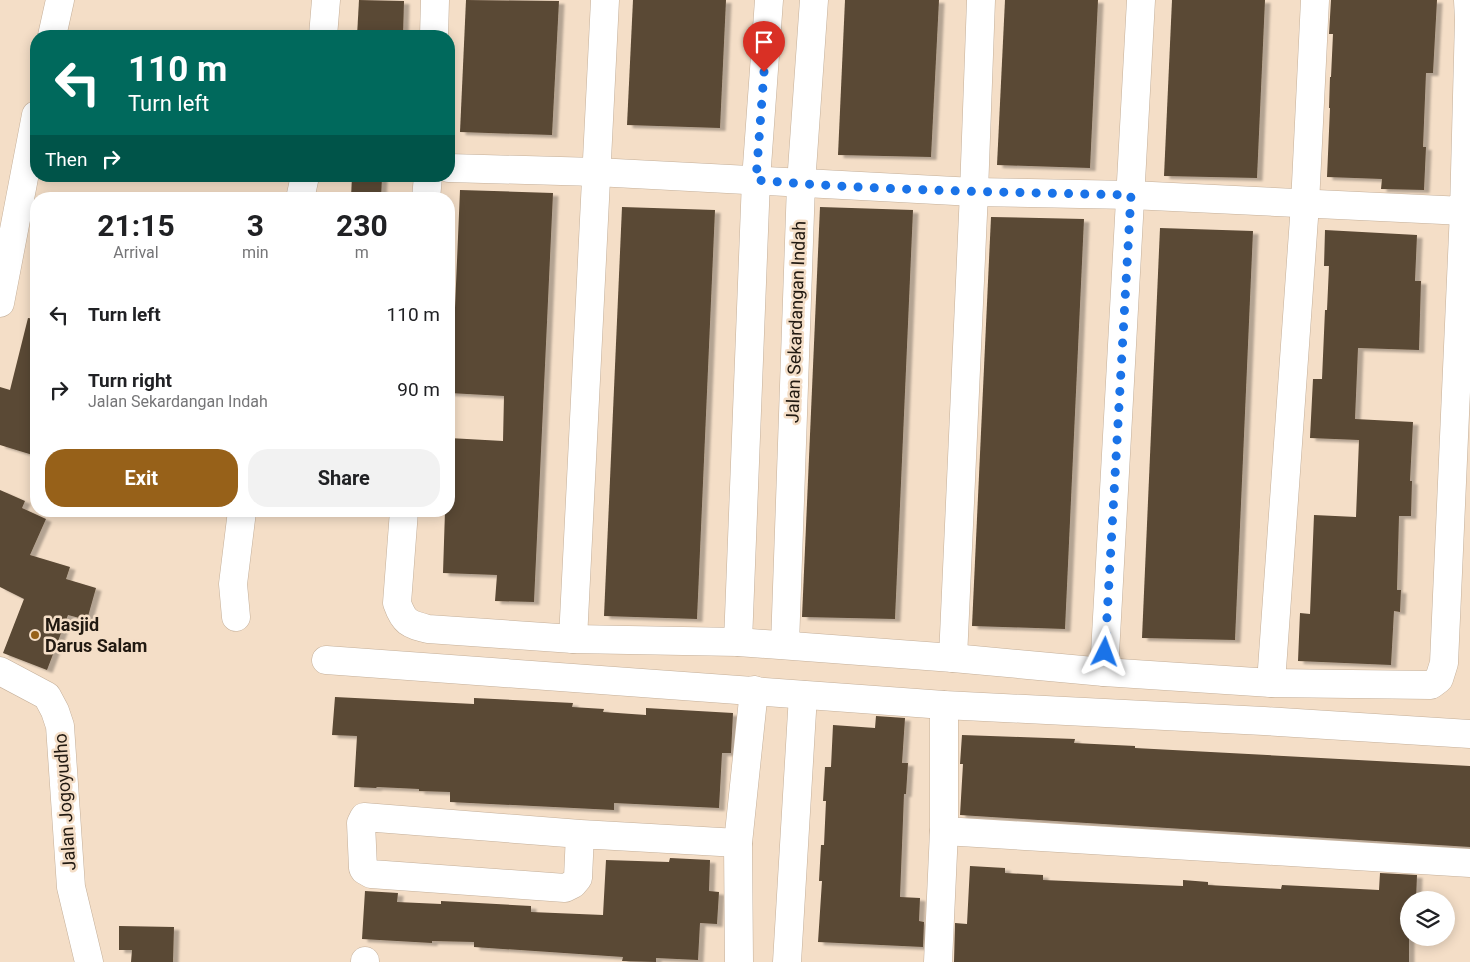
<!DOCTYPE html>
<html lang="en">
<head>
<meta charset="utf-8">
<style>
  :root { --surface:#fff; --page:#f2f2f2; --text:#202124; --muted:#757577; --accent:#976119 }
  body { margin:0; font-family:Roboto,sans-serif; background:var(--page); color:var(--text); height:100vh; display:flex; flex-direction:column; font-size:19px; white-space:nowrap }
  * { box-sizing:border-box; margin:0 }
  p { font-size:16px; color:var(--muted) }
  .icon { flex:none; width:28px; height:28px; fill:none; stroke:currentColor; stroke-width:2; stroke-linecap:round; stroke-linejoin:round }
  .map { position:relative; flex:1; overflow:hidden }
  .panel { position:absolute; left:30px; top:192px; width:425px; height:325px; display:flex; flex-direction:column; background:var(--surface); border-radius:20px; box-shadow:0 2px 12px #0003 }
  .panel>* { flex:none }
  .guide { position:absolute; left:30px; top:30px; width:425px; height:152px; border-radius:20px; box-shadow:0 2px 12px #0003; background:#00695c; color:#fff; overflow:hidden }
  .tools { position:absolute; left:1400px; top:891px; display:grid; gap:10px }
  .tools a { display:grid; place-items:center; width:55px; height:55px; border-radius:50%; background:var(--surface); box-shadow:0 2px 12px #0003; font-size:25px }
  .pin { position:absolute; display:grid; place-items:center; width:42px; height:42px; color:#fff; margin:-51px -21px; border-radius:50% 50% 50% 0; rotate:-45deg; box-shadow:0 0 5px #0007 }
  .pin .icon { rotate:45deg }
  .me { position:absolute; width:55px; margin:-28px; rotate:3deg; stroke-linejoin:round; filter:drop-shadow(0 0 4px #0008) }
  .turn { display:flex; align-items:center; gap:18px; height:105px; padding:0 15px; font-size:22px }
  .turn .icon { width:65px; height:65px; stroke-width:2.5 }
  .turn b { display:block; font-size:35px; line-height:42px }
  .then { display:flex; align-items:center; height:48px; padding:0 15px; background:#0003; gap:10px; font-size:19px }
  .eta { display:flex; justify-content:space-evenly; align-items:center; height:85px; text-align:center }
  .eta b { font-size:30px; font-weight:700; line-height:35px }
  .primary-button { display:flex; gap:10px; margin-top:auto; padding:10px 15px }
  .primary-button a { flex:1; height:58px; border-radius:20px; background:var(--accent); color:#fff; font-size:20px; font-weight:700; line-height:58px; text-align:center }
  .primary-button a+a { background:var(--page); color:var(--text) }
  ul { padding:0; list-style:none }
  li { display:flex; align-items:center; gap:15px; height:75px; padding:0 15px }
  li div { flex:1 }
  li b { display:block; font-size:19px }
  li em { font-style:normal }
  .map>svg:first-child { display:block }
</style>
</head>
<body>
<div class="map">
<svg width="1470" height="962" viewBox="0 0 1470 962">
  <defs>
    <filter id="shadow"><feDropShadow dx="5.5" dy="3" stdDeviation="1" flood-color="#0004"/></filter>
  </defs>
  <rect width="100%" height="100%" fill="#f4dec7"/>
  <g fill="#5a4834" filter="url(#shadow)">
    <path d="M359 0 404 1 403 36H357Z"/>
    <path d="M466 0 559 1 552 135 460 132Z"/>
    <path d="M633 0H726L720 128 627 125Z"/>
    <path d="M845 0H939L931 157 838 155Z"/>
    <path d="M1005 0H1098L1090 168 997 165Z"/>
    <path d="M1172 0H1265L1257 178 1164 176Z"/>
    <path d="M1331 0H1437L1433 73H1426L1423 147H1426L1424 190 1381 189 1382 179 1327 177 1330 108H1329L1330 77H1331L1333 34H1329Z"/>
    <path d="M352 176 382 177 381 199 351 198Z"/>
    <path d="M460 190 553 193 534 602 495 601 497 575 443 573 445 511H449V438L503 441 504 396 449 393V355H453Z"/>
    <path d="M622 207 715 210 697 619 604 616Z"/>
    <path d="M820 207 913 210 895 619 802 617Z"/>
    <path d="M991 217 1084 219 1065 629 972 626Z"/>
    <path d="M1160 228 1253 231 1235 640 1142 638Z"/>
    <path d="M1325 230 1417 235 1415 281H1421L1419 350 1358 348 1355 419 1413 422 1410 481H1412L1411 516H1399L1397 590H1401L1400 612 1394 611 1391 665 1298 661 1300 613 1310 614 1314 515 1356 517 1359 440 1310 438 1313 379H1322L1325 310H1327L1329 266H1324Z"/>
    <path d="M28 318 36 319V456L0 445V387L10 390Z"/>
    <path d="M0 490 25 501 22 508 46 519 30 555 70 567 66 579 96 588 87 620 68 615 47 670 3 653 24 599 0 587Z"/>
    <path d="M335 697 474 704V698L573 703 572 707 604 709 603 712 646 715V708L733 713 731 753H722L719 808 614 803V810L450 802V792L419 791V789L377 787 376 788 354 787 357 736 332 735Z"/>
    <path d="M876 716 905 718 902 763H908L906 794H904L900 897 920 898 919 921 924 922 923 947 818 942 822 881H819L821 845H824L826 801H823L825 767H831L833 725 875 728Z"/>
    <path d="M962 735 1075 739 1074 743 1135 746V748L1470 766V847L960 815 963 764H960Z"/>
    <path d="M670 858 710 860 709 891 719 892 717 924 700 923 698 960 656 958V962L622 961 623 957 474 947V942L432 941V943L362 939 365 891 398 893 397 902 441 904V901L531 906V912L603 915 606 860 669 862Z"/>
    <path d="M970 866 1005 868V873L1043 875V880L1183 886V880L1208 882V885L1281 889 1282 885 1379 890 1380 873 1417 875 1416 900H1409V962H954L955 923 967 924Z"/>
    <path d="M119 926 174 927 173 962H131L132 950H119Z"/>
  </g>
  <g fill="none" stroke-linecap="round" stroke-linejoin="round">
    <defs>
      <g id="minor">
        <path d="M52 36 60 0"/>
        <path d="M323 36 326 0"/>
        <path d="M434 36 435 0"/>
        <path d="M449 168 596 172 974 192 1131 195 1464 211 1469 19 1468 0"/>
        <path d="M300 199 305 176"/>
        <path d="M426 199 428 176"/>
        <path d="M0 303 36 115"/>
        <path d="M404 511 397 603C404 623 409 624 428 629L573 639 738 642 953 658 1104 672 1271 683 1305 204 1315 0"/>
        <path d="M236 617 233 584 242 511"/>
        <path d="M573 639 605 0"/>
        <path d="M738 642 756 180 769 0"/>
        <path d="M785 645 801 184 814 0"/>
        <path d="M953 658 974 192 981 0"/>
        <path d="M326 660 944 705 1264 721 1470 734"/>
        <path d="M0 671 47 696 55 711 60 726 71 887 89 962"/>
        <path d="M1104 672 1141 0"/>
        <path d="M1271 683 1431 685 1439 679 1444 663 1464 211"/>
        <path d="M944 831 1470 863"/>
        <path d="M580 834 578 878 573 884 565 888 371 874 364 870 363 868 361 823 364 817 580 834 738 843"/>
        <path d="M365 961V962"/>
        <path d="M739 962 738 843 754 690"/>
        <path d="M787 962 803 695"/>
        <path d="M938 962 944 831V705"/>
      </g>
    </defs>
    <use href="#minor" stroke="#c4af99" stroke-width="29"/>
    <use href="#minor" stroke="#fff" stroke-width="28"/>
  </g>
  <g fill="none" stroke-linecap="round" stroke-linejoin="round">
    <path stroke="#1a73e8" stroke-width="9" stroke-dasharray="0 16.2" d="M764 72 756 180C881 191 1006 192 1131 195L1105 652"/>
  </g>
  <circle fill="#976119" stroke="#f4dec7" stroke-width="2" cx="35" cy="635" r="5"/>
  <g text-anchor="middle" stroke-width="5" stroke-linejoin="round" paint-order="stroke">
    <g font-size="18" fill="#211911" stroke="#f4dec7">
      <text transform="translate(796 322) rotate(-88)" y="6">Jalan Sekardangan Indah</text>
      <text transform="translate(65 802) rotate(-94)" y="6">Jalan Jogoyudho</text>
    </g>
    <g font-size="18" font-weight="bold" fill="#211911" stroke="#f4dec7" text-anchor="start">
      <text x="45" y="631">Masjid<tspan x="45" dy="21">Darus Salam</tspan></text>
    </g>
  </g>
</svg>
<div class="tools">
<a><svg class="icon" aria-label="layers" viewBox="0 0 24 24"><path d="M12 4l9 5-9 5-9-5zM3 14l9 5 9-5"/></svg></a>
</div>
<div class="pin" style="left:764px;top:72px;background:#d93025"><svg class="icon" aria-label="arrive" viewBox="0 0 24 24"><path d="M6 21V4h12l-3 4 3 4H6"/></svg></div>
<svg class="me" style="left:1105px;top:652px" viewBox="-20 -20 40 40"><path d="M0-17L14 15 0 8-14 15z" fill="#1a73e8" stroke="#fff" stroke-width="4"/></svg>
<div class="guide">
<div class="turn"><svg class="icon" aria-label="left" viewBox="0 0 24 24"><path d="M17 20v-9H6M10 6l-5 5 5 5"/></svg><div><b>110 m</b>Turn left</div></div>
<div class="then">Then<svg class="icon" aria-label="right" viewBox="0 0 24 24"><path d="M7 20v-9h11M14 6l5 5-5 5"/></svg></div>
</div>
<section class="panel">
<div class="eta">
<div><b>21:15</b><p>Arrival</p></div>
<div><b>3</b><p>min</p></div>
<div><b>230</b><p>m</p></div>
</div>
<ul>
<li><svg class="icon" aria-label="left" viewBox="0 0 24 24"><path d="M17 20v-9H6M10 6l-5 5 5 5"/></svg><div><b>Turn left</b></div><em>110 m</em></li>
<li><svg class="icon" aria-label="right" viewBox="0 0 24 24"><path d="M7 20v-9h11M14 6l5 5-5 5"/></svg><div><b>Turn right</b><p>Jalan Sekardangan Indah</p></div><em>90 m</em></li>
</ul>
<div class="primary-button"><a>Exit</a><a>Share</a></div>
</section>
</div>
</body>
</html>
